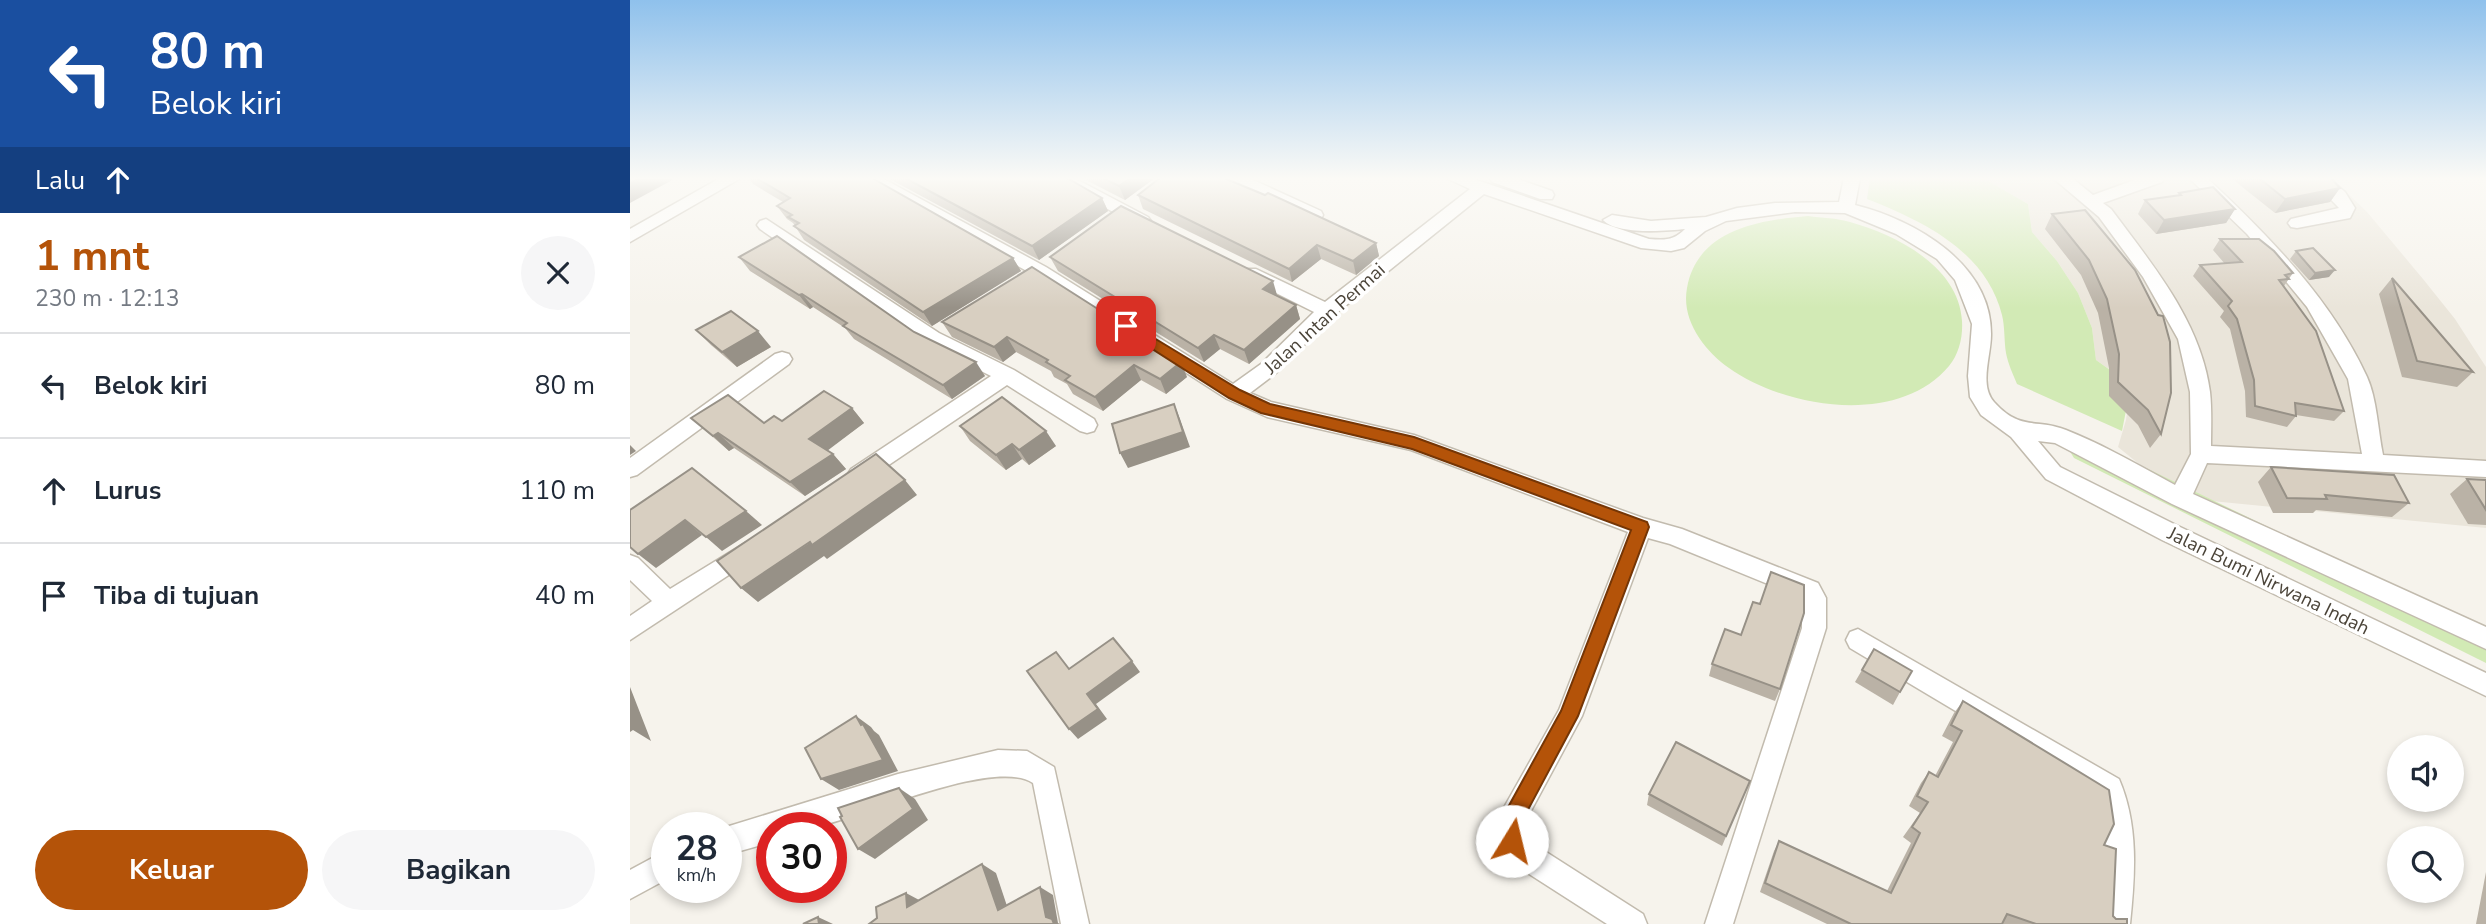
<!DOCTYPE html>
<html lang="id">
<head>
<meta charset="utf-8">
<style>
  :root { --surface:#fff; --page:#f6f6f7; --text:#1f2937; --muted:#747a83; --line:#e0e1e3; --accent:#b45309 }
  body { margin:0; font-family:"Nunito Sans",sans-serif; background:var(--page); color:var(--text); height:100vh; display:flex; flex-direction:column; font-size:26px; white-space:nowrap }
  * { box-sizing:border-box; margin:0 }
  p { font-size:23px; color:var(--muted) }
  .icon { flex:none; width:38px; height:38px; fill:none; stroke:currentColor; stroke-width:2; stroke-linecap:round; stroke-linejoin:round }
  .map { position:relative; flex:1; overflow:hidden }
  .sheet { display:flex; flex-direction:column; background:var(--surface); width:630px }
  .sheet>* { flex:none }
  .hud { background:#1a4fa0; color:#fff; overflow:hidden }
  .controls { position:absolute; left:1757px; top:735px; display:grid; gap:14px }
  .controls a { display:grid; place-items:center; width:77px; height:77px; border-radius:50%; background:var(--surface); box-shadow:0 4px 10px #0003; font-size:35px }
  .speed { position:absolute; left:21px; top:812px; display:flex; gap:14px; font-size:35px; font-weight:700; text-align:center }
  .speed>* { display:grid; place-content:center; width:91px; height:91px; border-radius:50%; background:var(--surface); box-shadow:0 4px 10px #0003; line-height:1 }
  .speed small { font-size:18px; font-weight:400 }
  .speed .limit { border:10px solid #d22; background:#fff; color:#111 }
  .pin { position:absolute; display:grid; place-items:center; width:60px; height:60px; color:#fff; margin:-30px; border-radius:14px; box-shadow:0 4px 10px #0006 }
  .me { position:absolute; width:77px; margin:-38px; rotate:9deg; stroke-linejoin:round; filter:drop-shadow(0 0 5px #0008) }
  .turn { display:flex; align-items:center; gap:24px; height:147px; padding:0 35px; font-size:32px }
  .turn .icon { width:91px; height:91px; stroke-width:2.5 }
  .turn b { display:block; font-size:49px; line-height:60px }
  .then { display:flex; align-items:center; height:66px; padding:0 35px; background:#0003; gap:14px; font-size:26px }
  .round { display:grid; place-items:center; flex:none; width:74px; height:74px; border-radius:37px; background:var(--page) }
  .head { display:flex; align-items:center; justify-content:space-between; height:119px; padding:0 35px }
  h1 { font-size:42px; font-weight:700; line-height:52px; color:var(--accent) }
  .action { display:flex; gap:14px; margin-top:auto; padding:14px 35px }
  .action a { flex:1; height:80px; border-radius:42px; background:var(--accent); color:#fff; font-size:28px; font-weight:700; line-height:80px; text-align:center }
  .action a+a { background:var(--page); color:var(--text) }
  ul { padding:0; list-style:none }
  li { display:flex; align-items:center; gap:21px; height:105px; padding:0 35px; border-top:2px solid var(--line) }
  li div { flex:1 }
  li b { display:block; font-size:26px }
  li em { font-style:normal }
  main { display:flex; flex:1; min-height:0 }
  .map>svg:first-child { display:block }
</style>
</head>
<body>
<main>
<section class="sheet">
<div class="hud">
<div class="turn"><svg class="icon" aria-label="left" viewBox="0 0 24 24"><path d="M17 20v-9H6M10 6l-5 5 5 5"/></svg><div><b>80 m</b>Belok kiri</div></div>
<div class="then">Lalu<svg class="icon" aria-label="ahead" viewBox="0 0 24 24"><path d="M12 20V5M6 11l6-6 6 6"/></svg></div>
</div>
<div class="head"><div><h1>1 mnt</h1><p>230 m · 12:13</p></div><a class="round"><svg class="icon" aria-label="close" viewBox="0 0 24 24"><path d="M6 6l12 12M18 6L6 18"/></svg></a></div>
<ul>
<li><svg class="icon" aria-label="left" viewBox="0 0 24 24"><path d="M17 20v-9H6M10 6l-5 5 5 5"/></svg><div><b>Belok kiri</b></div><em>80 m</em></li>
<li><svg class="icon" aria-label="ahead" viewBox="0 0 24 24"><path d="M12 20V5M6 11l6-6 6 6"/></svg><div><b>Lurus</b></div><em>110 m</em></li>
<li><svg class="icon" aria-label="arrive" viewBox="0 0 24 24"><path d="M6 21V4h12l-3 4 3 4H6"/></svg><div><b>Tiba di tujuan</b></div><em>40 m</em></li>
</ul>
<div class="action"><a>Keluar</a><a>Bagikan</a></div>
</section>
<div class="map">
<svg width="1856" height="924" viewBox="0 0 1856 924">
  <rect width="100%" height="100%" fill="#f6f3ec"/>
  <path fill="#eae5da" d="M1353 178H1702L1737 212 1793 279 1825 319 1856 367V528L1551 498 1488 447 1496 420 1501 385 1466 360 1462 328 1448 293 1427 261 1402 232 1398 204Z"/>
  <g fill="#d2eab5">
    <path d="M1240 178H1353L1398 204 1402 232 1427 261 1448 293 1462 328 1466 360 1501 385 1492 431 1387 384C1383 374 1378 364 1376 353 1374 341 1375 327 1372 315 1356 251 1293 221 1237 199Z"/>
    <path d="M1178 216C1192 218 1207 218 1220 222 1267 235 1329 267 1332 321 1333 337 1329 354 1319 366 1268 427 1155 408 1099 368 1074 350 1051 320 1057 288 1067 230 1129 220 1178 216Z"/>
    <path d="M1456 439 1856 632V663L1444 458 1433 440Z"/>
  </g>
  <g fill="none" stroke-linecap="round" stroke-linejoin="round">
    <defs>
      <g id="street">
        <path d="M90 178H111L0 242V229Z"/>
        <path d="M231 178H252L416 267 603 384 631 364 684 312 614 277 611 273 614 269H626L695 302 840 189 816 178H841L1019 239C1035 240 1043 241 1055 229 1036 231 987 235 973 220L982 215 1021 221 1076 217 1107 208 1145 203 1209 202 1214 178H1230L1225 205C1285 220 1362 264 1361 335 1361 356 1349 385 1364 402 1391 432 1407 418 1436 430 1474 445 1510 466 1545 485L1561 454 1560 392 1548 339 1513 277 1469 217 1423 178H1442L1463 195 1510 178H1534L1532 182 1473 203 1481 209C1522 264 1571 322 1580 392 1582 410 1581 429 1581 446L1732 454 1718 379 1677 307 1617 234 1559 178H1577C1639 236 1701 299 1737 377 1747 399 1748 431 1753 455L1856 461V477L1577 463 1563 494 1856 627V649L1542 504 1425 443 1408 441 1430 467 1548 526 1856 673V696L1532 540 1416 479 1381 437 1351 415 1340 397 1338 376 1342 324 1325 280 1307 259 1266 234 1215 213 1165 212 1096 221 1075 231 1054 248 1041 251 1011 248 854 194 704 315 645 374 620 393 641 402 784 435 1013 518 1052 529 1188 583 1196 598V628L1103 924H1075L1172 628V598L1040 544 1018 538 952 716 895 822V835L913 850 1013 914 1017 924H977L893 870 872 851 868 841V820L872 811 929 710 998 532 781 450 637 417 597 399 404 275Z"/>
        <path d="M423 178H444L518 217 521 221 518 225H506Z"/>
        <path d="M597 178H619L691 211 693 215 691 219H679Z"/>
        <path d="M860 178H885L922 191 924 195 922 199H910L862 182Z"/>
        <path d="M1680 178H1698L1715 192 1725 208 1720 218 1667 228 1661 227 1658 223 1661 219 1709 208Z"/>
        <path d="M136 219 309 333 384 370 464 419 467 425 464 431 457 433 450 431 377 385 235 481 228 483 221 481 217 475 221 469 361 376 295 343 130 229 127 225 130 221Z"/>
        <path d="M152 352 159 354 162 359 159 364 7 475 0 477V458L145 354Z"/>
        <path d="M115 543 123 545 126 552 123 559 0 640V616L22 601 0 580V555L8 558 40 589Z"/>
        <path d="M1228 629 1489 779C1509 825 1505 876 1500 924H1472C1478 874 1478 846 1468 796L1220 648 1216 640 1220 632Z"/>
        <path d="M368 750 397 751 424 767 459 924H431L403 783C364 757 232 818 185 827 172 830 155 828 142 828V842L96 855V827L268 774Z"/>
        <path d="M37 850V879L0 899V870Z"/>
      </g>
    </defs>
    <use href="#street" stroke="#c2bbae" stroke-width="3"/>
    <use href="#street" fill="#fff" fill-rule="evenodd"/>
  </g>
  <g fill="#bab2a6">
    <path d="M118 178H242L383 258 391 271 302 326 174 240 163 223 157 219 147 206 153 202 123 184Z"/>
    <path d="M258 178H437L472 198 478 211 409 260Z"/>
    <path d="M452 178H525L495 200Z"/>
    <path d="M1601 178H1701L1710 188 1700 202 1645 213Z"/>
    <path d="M1549 193 1605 209 1596 223 1526 234 1508 214 1515 200 1547 196Z"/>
    <path d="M508 195 746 243 749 256 726 275 691 259 662 282 513 209Z"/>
    <path d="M1455 210 1531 434 1520 448 1508 425 1479 396V368L1468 313 1451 275 1415 229 1422 214Z"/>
    <path d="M1590 239 1663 273 1654 286 1714 411 1704 421 1666 415V416L1657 427 1616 417 1615 391 1600 329 1590 317 1594 311 1563 276 1570 265 1595 264 1583 250Z"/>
    <path d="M1666 251 1699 277 1679 280 1660 259Z"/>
    <path d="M109 257 284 332 355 376 322 399 224 339 215 328 183 307 180 309 120 271Z"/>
    <path d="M420 257 647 295 666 305 670 319 619 364 590 349 574 362 428 271Z"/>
    <path d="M1762 278 1843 372 1827 387 1772 377 1749 294Z"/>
    <path d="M312 322 557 377 536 394 511 380 473 411 443 394 437 384 424 377 421 371 386 352 373 362 322 337Z"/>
    <path d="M66 330 141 347 107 367 81 345Z"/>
    <path d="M222 408 234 423 197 450 203 454 216 469 175 496 104 448 99 451 61 418 134 423 152 421Z"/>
    <path d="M330 426 426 446 399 465 392 459 376 470 340 441Z"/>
    <path d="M1641 467 1779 503 1762 517 1686 510 1683 513H1643L1628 482Z"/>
    <path d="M1837 479 1856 480V525L1838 524 1820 494Z"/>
    <path d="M1130 604 1150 689 1145 701 1079 676 1082 664 1111 635Z"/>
    <path d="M1232 670 1270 692 1263 705 1225 682Z"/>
    <path d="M1333 701 1474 845 1483 916 1486 919 1497 924H1197L1130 892 1144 851 1149 841 1257 891 1281 843 1273 837 1290 813 1279 806 1291 783 1299 772 1305 776 1323 742 1312 736 1324 713Z"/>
    <path d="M1120 781 1092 846 1017 805 1019 794Z"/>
    <path d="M1856 872V924H1846Z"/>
  </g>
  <g fill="#979187">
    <path d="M9 178H46L0 203V183Z"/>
    <path d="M500 178H525L495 200 489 186Z"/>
    <path d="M1710 188 1700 202 1645 213 1655 199Z"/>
    <path d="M472 198 478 211 409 260 402 246Z"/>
    <path d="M1605 209 1596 223 1526 234 1534 220Z"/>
    <path d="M746 243 749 256 726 275 723 261Z"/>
    <path d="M687 245 691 259 662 282 659 269Z"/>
    <path d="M383 258 391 271 302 326 293 312Z"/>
    <path d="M1705 270 1699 277 1679 280 1685 273Z"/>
    <path d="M643 281 647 295 633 289Z"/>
    <path d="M172 294 183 307 180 309 169 295Z"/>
    <path d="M666 305 670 319 619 364 614 350Z"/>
    <path d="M128 331 141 347 107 367 92 352Z"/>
    <path d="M584 335 590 349 574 362 568 348Z"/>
    <path d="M377 337 386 352 373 362 364 347Z"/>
    <path d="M346 362 355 376 322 399 313 385Z"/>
    <path d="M551 362 557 377 536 394 530 379Z"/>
    <path d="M504 365 511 380 473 411 465 397Z"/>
    <path d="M544 404 550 419 560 447 498 468 490 453Z"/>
    <path d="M222 408 234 423 193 454 179 439Z"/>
    <path d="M416 431 426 446 399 465 389 450Z"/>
    <path d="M88 433 104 448 99 451 83 436Z"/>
    <path d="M382 444 392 459 376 470 366 455Z"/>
    <path d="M0 445 6 451 0 455Z"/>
    <path d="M203 454 216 469 175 496 160 482Z"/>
    <path d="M275 480 287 495 197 559 194 556 128 602 111 588Z"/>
    <path d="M116 511 132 525 92 551 76 537Z"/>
    <path d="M55 520 72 535 26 568 8 554Z"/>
    <path d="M502 661 510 672 466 704 477 719 448 739 439 729 457 694Z"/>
    <path d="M0 687 21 741 3 730 0 732Z"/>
    <path d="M226 716 241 727 244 731 249 735 268 771 209 790 191 779 231 725Z"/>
    <path d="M269 788 285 799 298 820 245 859 228 849Z"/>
    <path d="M352 864 366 873 381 918 368 910Z"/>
    <path d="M410 887 423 895 428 923 430 924H424L416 917Z"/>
    <path d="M276 893 291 901 277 907Z"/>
    <path d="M188 917 203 924H189Z"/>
  </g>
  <g fill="#d8cfc1" stroke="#979187" stroke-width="2">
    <path d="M0 178H9L0 183Z"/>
    <path d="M126 178H242L383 258 293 312 164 226 169 223 158 217 162 215 147 206 160 198Z"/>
    <path d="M275 178H437L472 198 402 246Z"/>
    <path d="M473 178H500L489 186Z"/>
    <path d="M530 178H594L635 195 638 193 746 243 723 261 687 245 659 269 508 195Z"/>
    <path d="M1629 178H1701L1710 188 1655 199Z"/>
    <path d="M1583 187 1605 209 1534 220 1515 200 1551 195 1549 193Z"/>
    <path d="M491 206 643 281 633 289 666 305 614 350 584 335 568 348 420 257Z"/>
    <path d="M1455 210 1505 270 1528 315 1533 316 1540 342 1541 393 1531 434 1518 410 1488 382 1489 354 1477 299 1459 260 1422 214Z"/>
    <path d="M147 236 284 332 346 362 313 385 213 326 217 323 172 294 169 295 109 257Z"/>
    <path d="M1590 239H1629L1644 251 1663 273 1655 275 1659 279 1649 280 1686 331 1714 411 1665 403 1666 416 1625 406 1624 380 1607 319 1598 306 1602 301 1570 265 1612 262Z"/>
    <path d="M1683 248 1705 270 1685 273 1666 251Z"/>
    <path d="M402 267 551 362 530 379 504 365 465 397 435 380 440 376 416 362 418 360 377 337 364 347 312 322Z"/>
    <path d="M1762 278 1843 372 1787 361Z"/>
    <path d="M101 311 128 331 92 352 66 330Z"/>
    <path d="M194 391 222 408 179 439 203 454 160 482 88 433 83 436 61 418 98 395 134 423 144 416 152 421Z"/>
    <path d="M372 397 416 431 389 450 382 444 366 455 330 426Z"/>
    <path d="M544 404 553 432 490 453 482 424Z"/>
    <path d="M246 454 275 480 182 545 180 542 111 588 87 561Z"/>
    <path d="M1641 467 1764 475 1779 503 1695 495 1697 499 1657 498Z"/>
    <path d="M62 468 116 511 76 537 55 520 8 554 0 547V510Z"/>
    <path d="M1837 479 1856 480V510Z"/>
    <path d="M1141 572 1174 585V613L1150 689 1082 664 1095 629 1111 635 1123 602 1130 604Z"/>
    <path d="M483 638 502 661 457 694 468 709 439 729 397 671 426 652 439 669Z"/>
    <path d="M1244 649 1282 671 1270 692 1232 670Z"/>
    <path d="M1333 701 1479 790 1484 824 1474 845 1486 849 1483 916 1486 919H1497V924H1406L1377 914 1372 924H1221L1135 883 1149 841 1261 893 1290 833 1282 827 1298 802 1287 796 1299 772 1308 777 1332 731 1321 725Z"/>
    <path d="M226 716 231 725 233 724 253 760 191 779 175 748Z"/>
    <path d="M1046 742 1120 781 1096 836 1019 794Z"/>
    <path d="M269 788 283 809 228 849 210 817 212 816 208 808Z"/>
    <path d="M352 864 368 910 410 887 416 917 422 919 424 924H239L247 918 246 907 276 893 277 907Z"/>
    <path d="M188 917 189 924H173Z"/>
  </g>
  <linearGradient id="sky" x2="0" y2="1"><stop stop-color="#8fc1ec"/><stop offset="0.58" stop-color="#fbfaf6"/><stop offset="1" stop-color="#fbfaf6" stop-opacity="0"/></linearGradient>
  <rect width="1856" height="308" fill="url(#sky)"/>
  <path fill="#b45309" stroke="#753606" stroke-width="2" d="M496 321 610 390 640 404 784 437 1017 522 1019 527 948 716 892 821V841L889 849 882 852 875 849 871 820 931 711 1001 530 782 449 631 413 599 398 491 329 489 326Z"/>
  <g text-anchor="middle" stroke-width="7" stroke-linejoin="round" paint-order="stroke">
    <g font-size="19" fill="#4b4439" stroke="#fff">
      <text transform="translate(694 318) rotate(-42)" y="7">Jalan Intan Permai</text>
      <text transform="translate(1639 580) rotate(26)" y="7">Jalan Bumi Nirwana Indah</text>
    </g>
  </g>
</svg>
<div class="controls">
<a><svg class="icon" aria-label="sound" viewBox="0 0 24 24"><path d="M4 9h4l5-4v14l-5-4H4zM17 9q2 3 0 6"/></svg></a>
<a><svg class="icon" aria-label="search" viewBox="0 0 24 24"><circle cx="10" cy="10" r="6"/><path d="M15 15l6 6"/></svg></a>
</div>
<div class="speed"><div>28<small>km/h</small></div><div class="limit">30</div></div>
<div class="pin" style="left:496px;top:326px;background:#d93025"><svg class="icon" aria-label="arrive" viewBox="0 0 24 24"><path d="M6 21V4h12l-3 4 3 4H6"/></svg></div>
<svg class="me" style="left:882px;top:841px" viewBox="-20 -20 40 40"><circle r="19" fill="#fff"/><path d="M0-13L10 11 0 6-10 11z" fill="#b45309"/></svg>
</div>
</main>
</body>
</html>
